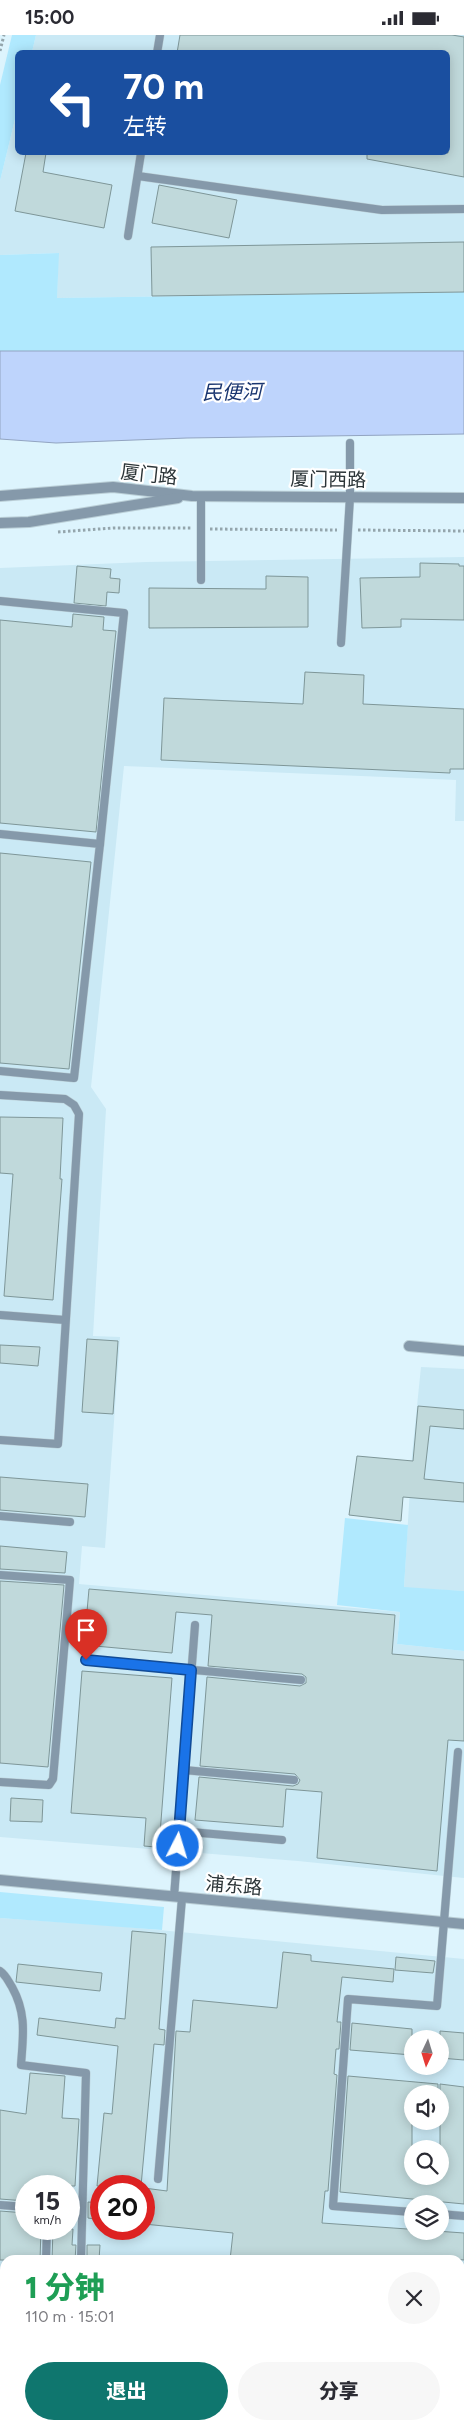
<!DOCTYPE html>
<html lang="zh">
<head>
<meta charset="utf-8">
<style>
  :root { --surface:#fff; --page:#f7f7f7; --text:#2b2b33; --muted:#7c7c81; --accent:#0f766e }
  body { margin:0; font-family:Figtree,"Noto Sans SC",sans-serif; background:var(--page); color:var(--text); height:100vh; display:flex; flex-direction:column; font-size:19px; white-space:nowrap }
  * { box-sizing:border-box; margin:0 }
  p { font-size:16px; color:var(--muted) }
  .icon { flex:none; width:28px; height:28px; fill:none; stroke:currentColor; stroke-width:2; stroke-linecap:round; stroke-linejoin:round }
  .map { position:relative; flex:1; overflow:hidden }
  .panel { position:absolute; left:0px; top:2220px; width:465px; height:175px; display:flex; flex-direction:column; background:var(--surface); border-radius:15px 15px 0 0; box-shadow:0 2px 12px #0003 }
  .panel>* { flex:none }
  .top-card { position:absolute; left:15px; top:15px; width:435px; height:105px; border-radius:8px; box-shadow:0 2px 12px #0003; background:#1a4fa0; color:#fff; overflow:hidden }
  .needle { width:32px; rotate:184deg }
  .fabs { position:absolute; left:404px; top:1995px; display:grid; gap:10px }
  .fabs a { display:grid; place-items:center; width:45px; height:45px; border-radius:50%; background:var(--surface); box-shadow:0 2px 12px #0003; font-size:25px }
  .speed { position:absolute; left:15px; top:2140px; display:flex; gap:10px; font-size:25px; font-weight:700; text-align:center }
  .speed>* { display:grid; place-content:center; width:65px; height:65px; border-radius:50%; background:var(--surface); box-shadow:0 2px 12px #0003; line-height:1 }
  .speed small { font-size:12px; font-weight:400 }
  .speed .limit { border:8px solid #d22; background:#fff; color:#111 }
  .pin { position:absolute; display:grid; place-items:center; width:42px; height:42px; color:#fff; margin:-51px -21px; border-radius:50% 50% 50% 0; rotate:-45deg; box-shadow:0 0 5px #0007 }
  .pin .icon { rotate:45deg }
  .me { position:absolute; width:55px; margin:-28px; rotate:5deg; stroke-linejoin:round; filter:drop-shadow(0 0 4px #0008) }
  .turn { display:flex; align-items:center; gap:18px; height:105px; padding:0 25px; font-size:22px }
  .turn .icon { width:65px; height:65px; stroke-width:2.5 }
  .turn b { display:block; font-size:35px; line-height:42px }
  .round { display:grid; place-items:center; flex:none; width:52px; height:52px; border-radius:26px; background:var(--page) }
  .summary { display:flex; align-items:center; justify-content:space-between; height:85px; padding:0 25px }
  h1 { font-size:30px; font-weight:800; line-height:38px; color:#1e9e55 }
  .primary-button { display:flex; gap:10px; margin-top:auto; padding:10px 25px }
  .primary-button a { flex:1; height:58px; border-radius:30px; background:var(--accent); color:#fff; font-size:20px; font-weight:800; line-height:58px; text-align:center }
  .primary-button a+a { background:var(--page); color:var(--text) }
  .status { display:flex; justify-content:space-between; align-items:center; height:35px; padding:0 25px; background:var(--surface); direction:ltr }
  .status svg { height:14px; fill:currentColor }
  .map>svg:first-child { display:block }
</style>
</head>
<body>
<div class="status"><b>15:00</b><svg viewBox="0 0 49 12"><path d="M0 12V9h3v3zM5 12V6h3v6zM10 12V3h3v9zM15 12V0h3v12zM26 1h20v11H26zM47 4h2v5h-2z"/></svg></div>
<div class="map">
<svg width="464" height="2395" viewBox="0 0 464 2395">
  <rect width="100%" height="100%" fill="#ddf4fd"/>
  <g fill="#cae9f5" fill-rule="evenodd">
    <path d="M36 0H464V257L57 263 58 218 0 220V146L17 76 18 118H448V18L32 17Z"/>
    <path d="M464 522V786H455L456 745 124 731 91 1052 106 1074 93 1301 120 1302 105 1513 82 1511 79 1549 400 1577 397 1609 464 1616V1843L298 1826 0 1802V533L146 527Z"/>
    <path d="M421 1332 464 1334V1556L404 1553 412 1420Z"/>
    <path d="M0 1883 117 1891 464 1924V2395H0ZM412 2004H440V2031H412ZM412 2059H440V2086H412ZM412 2114H440V2141H412ZM26 2151H69V2194H26ZM101 2151H144V2194H101ZM412 2169H440V2196H412ZM5 2225H460V2390H5Z"/>
  </g>
  <g fill="#b0e9fe">
    <path d="M12 0H36L32 17 18 18 17 76 0 146V50Z"/>
    <path d="M59 218 57 263 464 257V316H0V220Z"/>
    <path d="M345 1483 408 1490 404 1552 464 1556V1616L397 1609 400 1577 337 1570Z"/>
    <path d="M0 1857 164 1872 162 1895 0 1883Z"/>
  </g>
  <path fill="#bed4fc" stroke="#92a4c1" d="M0 316H464V399L187 403 56 408 0 404Z"/>
  <g fill="#c0d9db" stroke="#7e9698">
    <path d="M180 0H452L464 2V142L367 124V118H448V18H177Z"/>
    <path d="M26 118H46L43 137 112 150 104 193 15 176Z"/>
    <path d="M159 150 237 165 229 203 152 188Z"/>
    <path d="M464 207V257L152 261 151 212Z"/>
    <path d="M420 528 459 529V531H464V585L401 584V592L362 593 360 543 420 542Z"/>
    <path d="M77 531 111 534 110 543 120 544 119 558 107 557 106 571 74 568Z"/>
    <path d="M266 541 308 542V592L149 593V553L266 554Z"/>
    <path d="M73 579 104 582 103 595 116 596 96 797 0 788V585L72 592Z"/>
    <path d="M305 637 364 640 363 669 464 674V734H450V738L161 725 164 663 303 669Z"/>
    <path d="M0 818 91 827 69 1034 0 1028Z"/>
    <path d="M0 1082 63 1083 60 1144H62L53 1265 4 1261 13 1139 0 1138Z"/>
    <path d="M87 1304 118 1306 113 1379 82 1377Z"/>
    <path d="M0 1310 40 1312 38 1331 0 1328Z"/>
    <path d="M418 1371 464 1375V1394L430 1391 424 1444 464 1448V1467L403 1462 401 1486 349 1480 357 1421 413 1426Z"/>
    <path d="M0 1442 88 1449 85 1482 0 1475Z"/>
    <path d="M0 1511 67 1517 65 1538 0 1534Z"/>
    <path d="M0 1546 64 1550 48 1732 0 1728Z"/>
    <path d="M89 1554 395 1580 392 1619 464 1625V1706L448 1705 437 1836 317 1823 322 1757 286 1754 283 1792 195 1785 199 1742 293 1751 298 1749 300 1745 295 1739 200 1731 207 1642 300 1651 306 1648V1642L302 1639 208 1631 212 1580 176 1577 172 1618 84 1610Z"/>
    <path d="M82 1636 172 1643 160 1799 168 1800 167 1813 144 1811 146 1783 71 1778Z"/>
    <path d="M11 1763 43 1765 42 1787 10 1786Z"/>
    <path d="M132 1896 166 1899 159 1994 165 1995 164 2010 154 2009 141 2151H97L104 2078 112 2079 118 2011 37 2000 39 1983 115 1993 116 1983 125 1984Z"/>
    <path d="M283 1917 311 1920V1926L394 1934 393 1947 342 1942 337 1987H341L339 2014H336L334 2039 337 2040 328 2156H325L322 2188 464 2198V2225L434 2222V2225H230L233 2198 144 2189V2153L167 2156 176 1996 190 1997 193 1965 277 1973Z"/>
    <path d="M396 1922 435 1926 433 1938 395 1935Z"/>
    <path d="M18 1929 102 1938 100 1956 16 1947Z"/>
    <path d="M352 1988 412 1994V2020L350 2015Z"/>
    <path d="M440 1996 464 1998V2025L440 2023Z"/>
    <path d="M30 2038 65 2041 62 2083 79 2084 75 2151H26V2166L0 2164V2075L26 2079Z"/>
    <path d="M348 2041 438 2049V2059H412V2141H440V2049L464 2052V2169L340 2157Z"/>
    <path d="M69 2165 77 2166V2182L69 2181Z"/>
    <path d="M88 2167 101 2168V2185L88 2183Z"/>
    <path d="M0 2176 26 2178V2194H41L40 2225H0Z"/>
    <path d="M53 2194H73L72 2210H76L75 2225H52Z"/>
    <path d="M87 2210H100L99 2225H87Z"/>
  </g>
  <g fill="none" stroke-linecap="round" stroke-linejoin="round">
    <defs>
      <g id="service">
        <path d="M157 18 160 0"/>
        <path d="M138 141 382 175 464 174"/>
        <path d="M128 201 141 118"/>
        <path d="M201 545V461"/>
        <path d="M0 566 124 578 100 809"/>
        <path d="M341 608 350 462V408"/>
        <path d="M0 799 100 809 74 1043 0 1036"/>
        <path d="M0 1060 65 1064 74 1070 79 1079 58 1409 0 1405"/>
        <path d="M0 1280 65 1285"/>
        <path d="M0 1481 70 1487"/>
        <path d="M0 1540 70 1545 53 1744 49 1750 0 1747"/>
        <path d="M86 1625 301 1645"/>
        <path d="M184 1735 294 1745"/>
        <path d="M179 1796 282 1805"/>
        <path d="M174 1862 195 1590"/>
        <path d="M0 1936C6 1940 8 1946 12 1952 27 1979 23 2001 21 2030L86 2038 81 2225"/>
        <path d="M158 2144 182 1863"/>
        <path d="M0 2170 26 2172"/>
        <path d="M412 2177 333 2171 348 1964 437 1971 458 1717"/>
        <path d="M440 2179 464 2181"/>
        <path d="M46 2225 47 2194"/>
        <path d="M460 2297H464"/>
        <path d="M0 2318H5"/>
        <path d="M460 2382H464"/>
        <path d="M39 2395V2390"/>
      </g>
      <path id="minor" d="M409 1311 464 1316"/>
      <g id="tertiary">
        <path d="M0 461 113 452 192 461 464 463"/>
        <path d="M0 488 29 487 178 463"/>
        <path d="M0 1845 464 1889"/>
      </g>
    </defs>
    <use href="#service" stroke="#baced6" stroke-width="9"/>
    <use href="#minor" stroke="#baced6" stroke-width="12"/>
    <use href="#tertiary" stroke="#baced6" stroke-width="12"/>
    <g stroke="#94a5ac" stroke-width="3" stroke-dasharray="2.5 2.5" stroke-linecap="butt">
      <path d="M0 16 4 0"/>
      <path d="M210 494 337 495"/>
      <path d="M358 495 464 496"/>
      <path d="M58 497 113 493H192"/>
    </g>
    <use href="#service" stroke="#8599aa" stroke-width="8"/>
    <use href="#minor" stroke="#8599aa" stroke-width="10"/>
    <use href="#tertiary" stroke="#8599aa" stroke-width="10"/>
  </g>
  <g fill="none" stroke-linecap="round" stroke-linejoin="round">
    <defs>
      <path id="route" d="M86 1625 191 1635 178 1811"/>
    </defs>
    <use href="#route" stroke="#114b97" stroke-width="12"/>
    <use href="#route" stroke="#1a73e8" stroke-width="9"/>
  </g>
  <g text-anchor="middle" stroke-width="4.5" stroke-linejoin="round" paint-order="stroke">
    <g font-size="19" fill="#2c3538" stroke="#fff">
      <text transform="translate(149 439) rotate(6)" y="7">厦门路</text>
      <text transform="translate(328 444) rotate(1)" y="7">厦门西路</text>
      <text transform="translate(234 1850) rotate(5)" y="7">浦东路</text>
    </g>
    <g font-size="20" font-style="italic" fill="#1a3670" stroke="#fff">
      <text transform="translate(232 357) rotate(-1)" y="7">民便河</text>
    </g>
  </g>
</svg>
<div class="fabs">
<a><svg class="needle" viewBox="-14 -14 28 28"><path d="M0-13l5 13h-10z" fill="#e53935"/><path d="M0 13l5-13h-10z" fill="#7c7c81"/></svg></a>
<a><svg class="icon" aria-label="sound" viewBox="0 0 24 24"><path d="M4 9h4l5-4v14l-5-4H4zM17 9q2 3 0 6"/></svg></a>
<a><svg class="icon" aria-label="search" viewBox="0 0 24 24"><circle cx="10" cy="10" r="6"/><path d="M15 15l6 6"/></svg></a>
<a><svg class="icon" aria-label="layers" viewBox="0 0 24 24"><path d="M12 4l9 5-9 5-9-5zM3 14l9 5 9-5"/></svg></a>
</div>
<div class="speed"><div>15<small>km/h</small></div><div class="limit">20</div></div>
<div class="pin" style="left:86px;top:1625px;background:#d93025"><svg class="icon" aria-label="arrive" viewBox="0 0 24 24"><path d="M6 21V4h12l-3 4 3 4H6"/></svg></div>
<svg class="me" style="left:178px;top:1811px" viewBox="-20 -20 40 40"><circle r="17" fill="#1a73e8" stroke="#fff" stroke-width="3"/><path d="M0-11L8 9 0 5-8 9z" fill="#fff"/></svg>
<div class="top-card">
<div class="turn"><svg class="icon" aria-label="left" viewBox="0 0 24 24"><path d="M17 20v-9H6M10 6l-5 5 5 5"/></svg><div><b>70 m</b>左转</div></div>
</div>
<section class="panel">
<div class="summary"><div><h1>1 分钟</h1><p>110 m · 15:01</p></div><a class="round"><svg class="icon" aria-label="close" viewBox="0 0 24 24"><path d="M6 6l12 12M18 6L6 18"/></svg></a></div>
<div class="primary-button"><a>退出</a><a>分享</a></div>
</section>
</div>
</body>
</html>
